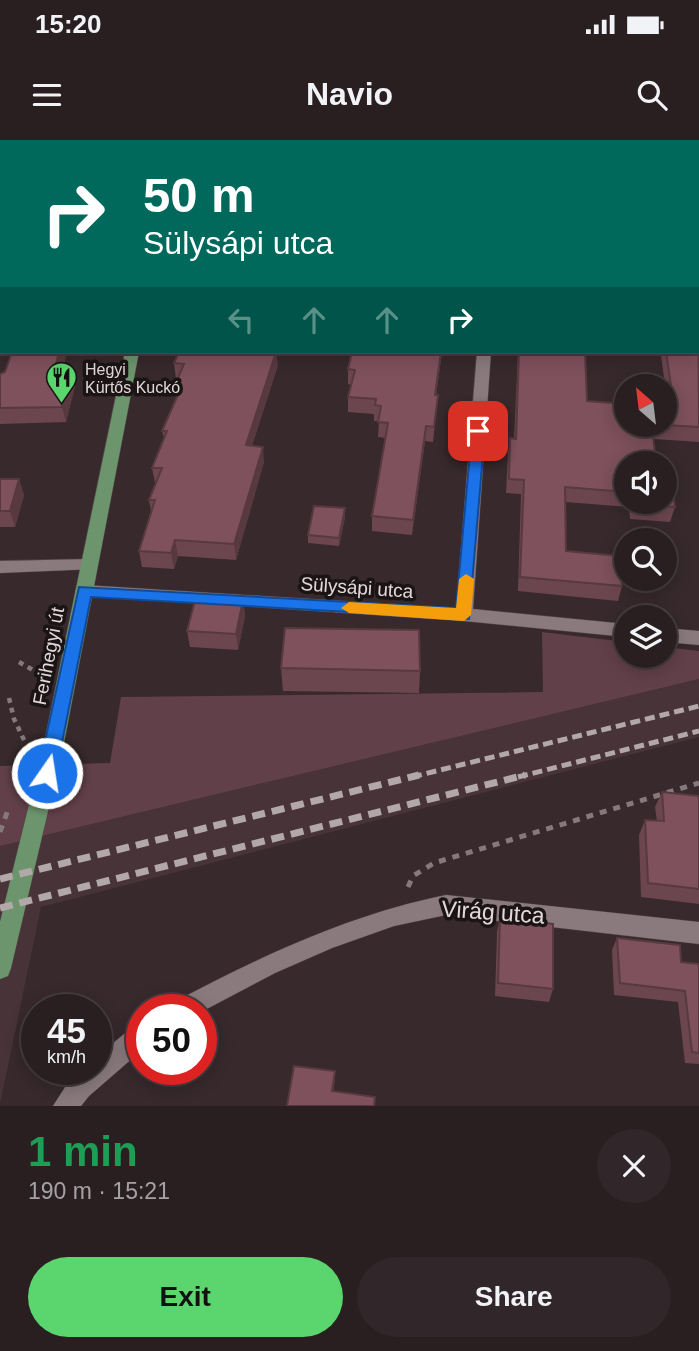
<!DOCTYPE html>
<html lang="en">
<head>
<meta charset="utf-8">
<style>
  :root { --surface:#291f21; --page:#31272a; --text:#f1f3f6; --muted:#a5a2a5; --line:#453d3f; --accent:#5bd56e }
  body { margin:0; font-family:Arial,sans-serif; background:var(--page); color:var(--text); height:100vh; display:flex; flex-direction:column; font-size:26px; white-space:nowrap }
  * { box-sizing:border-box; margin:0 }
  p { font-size:23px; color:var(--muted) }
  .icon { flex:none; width:38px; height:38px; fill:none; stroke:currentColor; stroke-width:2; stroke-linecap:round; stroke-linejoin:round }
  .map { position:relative; height:966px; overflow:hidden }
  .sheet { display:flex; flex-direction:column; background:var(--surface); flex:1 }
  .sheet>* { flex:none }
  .hud { position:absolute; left:0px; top:0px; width:700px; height:214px; box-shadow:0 4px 18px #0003,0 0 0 2px var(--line); background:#00695c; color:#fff; overflow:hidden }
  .needle { width:46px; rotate:332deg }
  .tools { position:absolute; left:614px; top:234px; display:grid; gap:14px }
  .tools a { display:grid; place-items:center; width:63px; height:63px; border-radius:50%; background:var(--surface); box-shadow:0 4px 18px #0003,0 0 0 2px var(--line); font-size:35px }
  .speed { position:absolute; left:21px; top:854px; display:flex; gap:14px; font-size:35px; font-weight:700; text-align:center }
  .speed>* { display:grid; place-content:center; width:91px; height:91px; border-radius:50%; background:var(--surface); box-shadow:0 4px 18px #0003,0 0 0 2px var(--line); line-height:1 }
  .speed small { font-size:18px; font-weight:400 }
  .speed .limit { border:10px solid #d22; background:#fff; color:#111 }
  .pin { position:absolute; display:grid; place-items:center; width:60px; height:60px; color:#fff; margin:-30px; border-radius:14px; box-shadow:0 4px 10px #0006 }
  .me { position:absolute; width:77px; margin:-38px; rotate:13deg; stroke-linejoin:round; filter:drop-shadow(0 0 5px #0008) }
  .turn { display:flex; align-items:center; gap:24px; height:147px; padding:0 28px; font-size:32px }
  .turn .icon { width:91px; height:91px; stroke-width:2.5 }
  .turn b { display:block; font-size:49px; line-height:60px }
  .lanes { display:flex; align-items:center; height:66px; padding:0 28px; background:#0003; justify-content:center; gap:35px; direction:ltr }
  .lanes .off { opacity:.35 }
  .round { display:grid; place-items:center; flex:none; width:74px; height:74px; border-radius:37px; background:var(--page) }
  .summary { display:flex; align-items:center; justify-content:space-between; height:119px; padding:0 28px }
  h1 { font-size:42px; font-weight:600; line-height:52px; color:#1e9e55 }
  .cta { display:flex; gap:14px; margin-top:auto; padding:14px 28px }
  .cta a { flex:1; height:80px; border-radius:42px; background:var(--accent); color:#111; font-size:28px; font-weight:600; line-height:80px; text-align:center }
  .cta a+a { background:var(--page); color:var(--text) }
  .status { display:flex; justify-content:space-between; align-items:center; height:49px; padding:0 35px; background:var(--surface); direction:ltr }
  .status svg { height:19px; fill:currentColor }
  header { display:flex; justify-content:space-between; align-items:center; height:91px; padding:0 28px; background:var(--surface); font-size:32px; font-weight:600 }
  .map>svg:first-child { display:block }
</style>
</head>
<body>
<div class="status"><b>15:20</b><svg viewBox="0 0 49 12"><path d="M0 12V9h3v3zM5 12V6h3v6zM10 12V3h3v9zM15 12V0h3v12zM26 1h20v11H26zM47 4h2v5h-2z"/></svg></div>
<header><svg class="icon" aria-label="menu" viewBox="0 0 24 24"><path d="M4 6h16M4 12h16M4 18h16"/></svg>Navio<svg class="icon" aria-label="search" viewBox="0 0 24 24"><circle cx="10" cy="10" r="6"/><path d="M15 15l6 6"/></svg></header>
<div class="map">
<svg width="699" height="966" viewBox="0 0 699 966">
  <rect width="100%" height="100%" fill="#37292c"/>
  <path fill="#473338" d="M699 539V597L41 767 0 964V706Z"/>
  <path fill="#624049" d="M542 492 626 502V516H665V507L699 511V539L0 706V626L110 623 121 557 543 552Z"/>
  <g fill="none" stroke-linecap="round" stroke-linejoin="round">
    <defs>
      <g id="minor">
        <path d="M658 0H668L669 2H659Z"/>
        <rect x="698" y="65" width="1" height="7"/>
        <rect x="698" y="94" width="1" height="6"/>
        <rect x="0" y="180" width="2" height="8"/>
        <path d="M477 212H491L473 469 626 484V497L464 481 78 455 75 451 78 447 84 445 456 468Z"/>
        <path d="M89 419 95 421 97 425 95 429 0 433V421Z"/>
        <path d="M665 488 699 491V505L665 502Z"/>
        <path d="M446 755 699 782V804L446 775 394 786 332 808 275 833 201 872V870H170L174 862C262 816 348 775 446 755Z"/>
        <path d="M142 882V910L89 956 81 966H53L71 938 82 929H96V917L134 886Z"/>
      </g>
      <g id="major">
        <rect x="172" y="0" width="10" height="2"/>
        <path d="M125 212H139L63 608 11 828 8 836 0 839V782L43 608Z"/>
      </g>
    </defs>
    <use href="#minor" stroke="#514548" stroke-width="1"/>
    <use href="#major" stroke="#514548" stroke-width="1"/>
    <g stroke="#85797b" stroke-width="4.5" stroke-dasharray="5 5" stroke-linecap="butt">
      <path d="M19 522 38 533 39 540"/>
      <path d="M9 558 14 579 25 602"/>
    </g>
    <g stroke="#85797b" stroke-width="5" stroke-dasharray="7 7" stroke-linecap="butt">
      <path d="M0 692 8 670"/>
      <path d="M408 747 413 736 434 723 699 643"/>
    </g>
    <use href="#minor" fill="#8a7a7d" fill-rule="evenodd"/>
    <use href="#major" fill="#6c956d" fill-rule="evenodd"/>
    <g stroke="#b2a7a9" stroke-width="5" stroke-dasharray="10 5" stroke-linecap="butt">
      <path d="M412 637 699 566"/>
      <path d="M518 637 699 591"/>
    </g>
    <g stroke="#b2a7a9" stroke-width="7" stroke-dasharray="13 7" stroke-linecap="butt">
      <path d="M0 739 419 635"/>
      <path d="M0 768 525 635"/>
    </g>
  </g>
  <g fill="#6c464f">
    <path d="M0 0 2 2V64H0Z"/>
    <path d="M699 121V302L654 299 626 324V362H665L675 367 670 382 630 379 629 367 565 362 566 411 622 446 618 461 518 451 521 354 506 353 508 313 510 298 514 299 518 212H585L587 261 626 285H665V258H667L661 216 597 212H698Z"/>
    <path d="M12 212H67L62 231H71L75 246 66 282 0 284V234L5 232Z"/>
    <path d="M352 212H442L436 255H438L433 302 425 301 412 395 372 391V376L386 298 378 297 379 281H374V274L348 272V257L351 245 348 244V229Z"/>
    <path d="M174 223 278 225 252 306 264 322 236 420 178 416 174 429 142 427 139 411 151 371 149 360 156 343H155L152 328 164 298 162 291 176 259 174 247 178 239H176Z"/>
    <path d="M0 339H19L24 355 15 387H0Z"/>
    <path d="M345 368V377L339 406 308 403V395Z"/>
    <path d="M243 460 245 476 238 510 190 507 187 491Z"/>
    <path d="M281 528 420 531 419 553 283 551Z"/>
    <path d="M662 652 699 656V764L641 757 639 695 645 680 657 681 655 667Z"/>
    <path d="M500 778 553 849 549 862 495 856 497 792Z"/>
    <path d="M617 798 681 822 699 824V924L685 923 678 862 614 855 612 810Z"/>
  </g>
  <g fill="#583940">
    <path d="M59 212H67L57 247 54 232Z"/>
    <path d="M276 212 278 225 247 321 246 305Z"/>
    <path d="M441 212H442L434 270 435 255Z"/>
    <path d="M71 231 75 246 66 282 62 267Z"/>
    <path d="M426 286 425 301 412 395 413 380Z"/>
    <path d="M263 307 264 322 236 420 234 404Z"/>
    <path d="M19 339 24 355 15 387 10 371Z"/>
    <path d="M345 368V377L339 406V398Z"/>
    <path d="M175 400 178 416 174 429 171 413Z"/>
    <path d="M243 460 245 476 238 510 236 494Z"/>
    <path d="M335 931V941L332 961V951Z"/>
  </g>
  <g fill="#7e515c" stroke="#583940" stroke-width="2">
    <path d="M0 0H116V2H2V50H0Z"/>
    <path d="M216 0H353V2H215Z"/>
    <rect x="464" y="0" width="177" height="2"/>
    <path d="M698 116 699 287 665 285V258L673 259 666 212H698Z"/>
    <path d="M12 212H59L54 232 71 231 62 267 0 268V234L5 232Z"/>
    <path d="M179 212H276L246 305 263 307 234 404 175 400 171 413 139 411 155 360H149L162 328H152L167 291H162L181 248 174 247 184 224 174 223Z"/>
    <path d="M352 212H441L435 255H438L434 287 426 286 413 380 372 376 388 283 378 282 381 266 375 265 376 259 348 257 355 230 348 229Z"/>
    <path d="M519 212H585L587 261 626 264V285H652L656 324H626V352L565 347 566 411 620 416 622 446 520 437 524 340 509 339 510 298 516 299Z"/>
    <path d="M665 336 671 337 675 367 634 364V362H665Z"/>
    <path d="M0 339H19L10 371H0Z"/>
    <path d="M314 366 345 368 339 398 308 395Z"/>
    <path d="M196 457 243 460 236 494 187 491Z"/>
    <path d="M285 488 419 490 420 531 281 528Z"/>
    <path d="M662 652 699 656V749L648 743 645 680 664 681Z"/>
    <path d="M500 778 553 784V849L498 843Z"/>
    <path d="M617 798 680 805 681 822 699 824V913L692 912 685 851 620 843Z"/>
    <path d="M294 926 335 931 332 951 375 957 374 966H287Z"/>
  </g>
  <path fill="#1a73e8" stroke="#114b97" stroke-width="2" d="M478 287 485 291 469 479 91 457 56 633 53 639 47 641 40 639 38 633 79 447 456 468 472 291Z"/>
  <path fill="#f59e0b" d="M466 434 474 439 471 475 464 481 349 473 341 468 349 462 456 468 459 439Z"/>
  <defs>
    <symbol id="restaurant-pin" viewBox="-11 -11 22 30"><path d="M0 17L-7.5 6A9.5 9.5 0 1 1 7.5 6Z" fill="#5bd56e" stroke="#1a1415"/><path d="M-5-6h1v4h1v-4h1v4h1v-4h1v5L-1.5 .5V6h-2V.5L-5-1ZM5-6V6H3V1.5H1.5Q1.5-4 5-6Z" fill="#111"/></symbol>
  </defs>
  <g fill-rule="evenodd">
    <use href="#restaurant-pin" x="44" y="220" width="35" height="47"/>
  </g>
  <g text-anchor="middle" stroke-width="7" stroke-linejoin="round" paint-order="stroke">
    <g font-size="16" fill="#e2d8da" stroke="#1a1415" text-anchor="start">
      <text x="85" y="235">Hegyi<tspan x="85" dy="18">Kürtős Kuckó</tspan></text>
    </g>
    <g font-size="19" fill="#e2d8da" stroke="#1a1415">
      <text transform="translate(357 447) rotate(4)" y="7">Sülysápi utca</text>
      <text transform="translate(48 516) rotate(-79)" y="7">Ferihegyi út</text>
    </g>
    <g font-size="23" fill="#e2d8da" stroke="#1a1415">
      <text transform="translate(493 772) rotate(4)" y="8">Virág utca</text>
    </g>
  </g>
</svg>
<div class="tools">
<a><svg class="needle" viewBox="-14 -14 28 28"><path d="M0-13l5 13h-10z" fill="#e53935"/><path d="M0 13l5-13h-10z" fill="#a5a2a5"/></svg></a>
<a><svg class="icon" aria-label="sound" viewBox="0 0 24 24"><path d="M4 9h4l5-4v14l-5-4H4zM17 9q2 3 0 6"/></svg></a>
<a><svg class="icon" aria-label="search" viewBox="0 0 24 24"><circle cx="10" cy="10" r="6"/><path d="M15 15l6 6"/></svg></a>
<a><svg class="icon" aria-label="layers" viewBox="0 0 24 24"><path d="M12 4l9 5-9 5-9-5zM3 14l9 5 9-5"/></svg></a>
</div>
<div class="speed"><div>45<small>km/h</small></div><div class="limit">50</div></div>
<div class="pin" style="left:478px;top:291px;background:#d93025"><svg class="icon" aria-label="arrive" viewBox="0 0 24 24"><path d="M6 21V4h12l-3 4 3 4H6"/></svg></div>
<svg class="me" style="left:47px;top:633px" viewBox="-20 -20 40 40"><circle r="17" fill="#1a73e8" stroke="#fff" stroke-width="3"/><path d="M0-11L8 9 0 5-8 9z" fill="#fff"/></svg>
<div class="hud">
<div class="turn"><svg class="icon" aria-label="right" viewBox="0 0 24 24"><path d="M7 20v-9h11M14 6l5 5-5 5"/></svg><div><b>50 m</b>Sülysápi utca</div></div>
<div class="lanes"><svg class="icon off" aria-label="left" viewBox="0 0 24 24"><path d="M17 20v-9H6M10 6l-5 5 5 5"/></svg><svg class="icon off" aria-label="ahead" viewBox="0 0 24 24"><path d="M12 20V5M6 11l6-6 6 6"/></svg><svg class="icon off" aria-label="ahead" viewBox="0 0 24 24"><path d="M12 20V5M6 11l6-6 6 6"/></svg><svg class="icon" aria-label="right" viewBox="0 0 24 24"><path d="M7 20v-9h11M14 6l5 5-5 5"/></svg></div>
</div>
</div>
<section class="sheet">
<div class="summary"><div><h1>1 min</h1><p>190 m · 15:21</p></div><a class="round"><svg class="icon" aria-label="close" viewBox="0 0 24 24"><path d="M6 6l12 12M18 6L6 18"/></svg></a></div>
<div class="cta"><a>Exit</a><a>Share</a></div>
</section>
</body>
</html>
